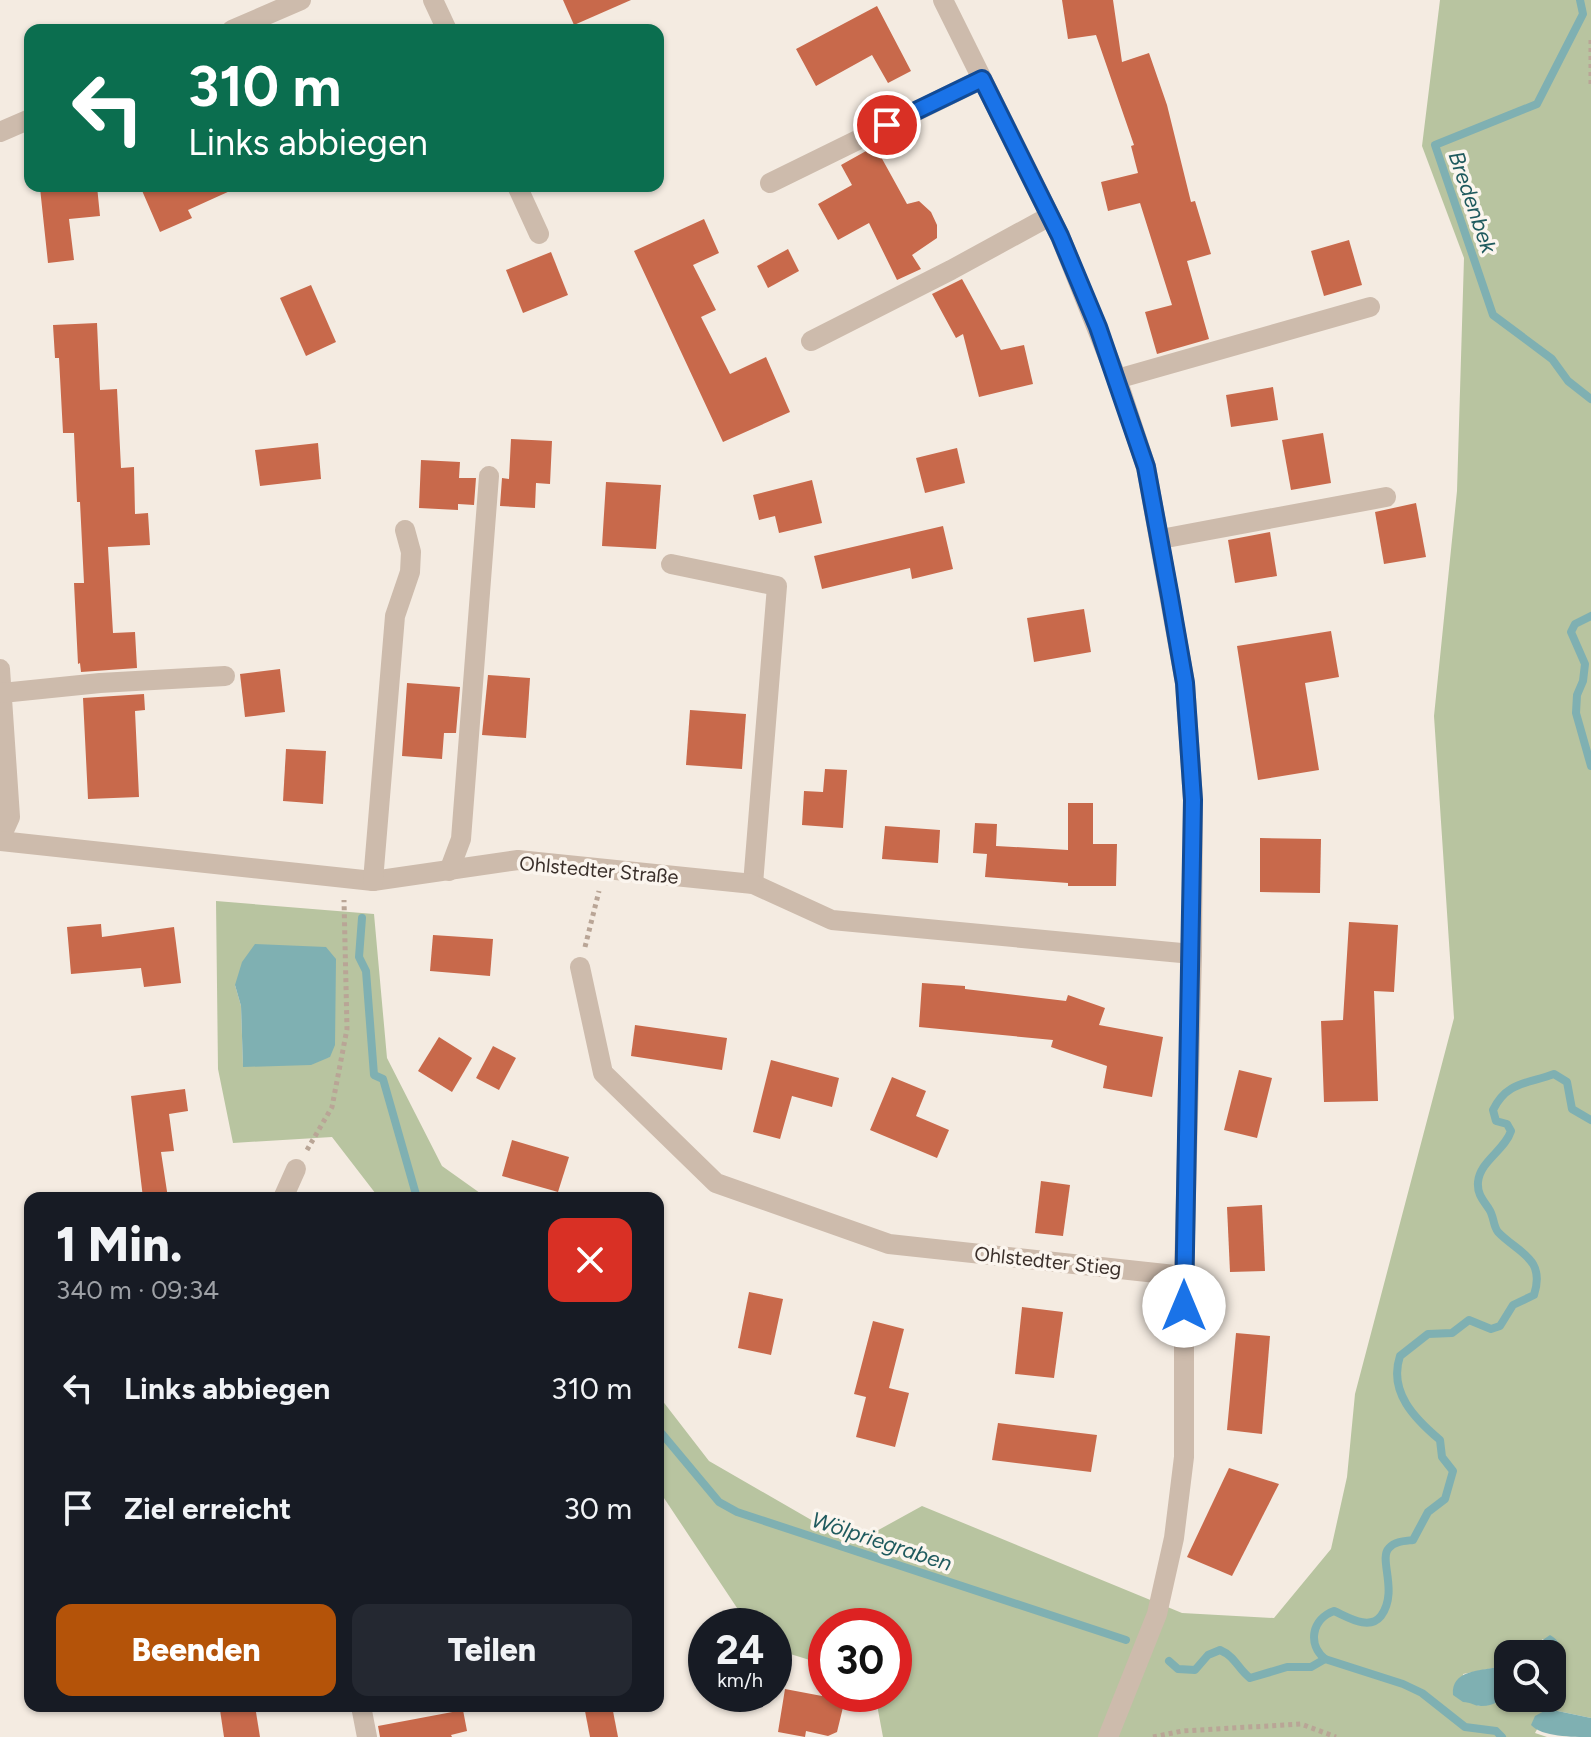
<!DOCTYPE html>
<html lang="de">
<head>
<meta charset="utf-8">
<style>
  :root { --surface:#171b24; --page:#242831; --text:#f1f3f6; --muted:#9ea1a6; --accent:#b45309 }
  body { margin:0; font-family:Figtree,sans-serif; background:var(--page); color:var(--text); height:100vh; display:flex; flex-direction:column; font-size:30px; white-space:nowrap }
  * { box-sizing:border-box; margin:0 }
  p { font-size:26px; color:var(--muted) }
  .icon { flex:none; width:44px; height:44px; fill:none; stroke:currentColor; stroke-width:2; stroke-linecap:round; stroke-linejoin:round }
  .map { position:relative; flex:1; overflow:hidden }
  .sheet { position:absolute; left:24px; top:1192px; width:640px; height:520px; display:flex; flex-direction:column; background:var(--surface); border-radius:16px; box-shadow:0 2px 6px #0004 }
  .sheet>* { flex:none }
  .guide { position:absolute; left:24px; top:24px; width:640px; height:168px; border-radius:16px; box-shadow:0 2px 6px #0004; background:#0b6e4f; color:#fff; overflow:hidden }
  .tools { position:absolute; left:1494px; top:1640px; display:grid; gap:16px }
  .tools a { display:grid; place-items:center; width:72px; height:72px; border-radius:16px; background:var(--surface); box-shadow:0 2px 6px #0004; font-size:40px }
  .speed { position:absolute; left:688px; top:1608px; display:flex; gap:16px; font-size:40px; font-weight:700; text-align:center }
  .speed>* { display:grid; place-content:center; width:104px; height:104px; border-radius:50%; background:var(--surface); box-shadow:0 2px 6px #0004; line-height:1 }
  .speed small { font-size:20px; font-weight:400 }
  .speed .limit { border:12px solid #d22; background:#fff; color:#111 }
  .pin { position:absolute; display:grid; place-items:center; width:68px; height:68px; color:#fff; margin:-34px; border:4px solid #fff; border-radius:50%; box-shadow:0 2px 8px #0007 }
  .me { position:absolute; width:88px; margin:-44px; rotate:0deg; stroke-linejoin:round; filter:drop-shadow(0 0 6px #0008) }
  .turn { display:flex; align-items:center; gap:28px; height:168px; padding:0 32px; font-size:36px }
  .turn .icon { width:104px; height:104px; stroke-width:2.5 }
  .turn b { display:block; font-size:56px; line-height:68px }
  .round { display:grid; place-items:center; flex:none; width:84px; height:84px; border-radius:16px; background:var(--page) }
  .head { display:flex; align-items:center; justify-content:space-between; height:136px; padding:0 32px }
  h1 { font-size:48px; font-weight:800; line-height:60px }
  .cta { display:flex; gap:16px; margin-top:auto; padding:16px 32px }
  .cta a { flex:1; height:92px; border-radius:16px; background:var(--accent); color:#fff; font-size:32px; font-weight:800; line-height:92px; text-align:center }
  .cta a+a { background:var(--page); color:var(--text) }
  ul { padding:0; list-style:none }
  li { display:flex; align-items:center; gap:24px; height:120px; padding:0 32px }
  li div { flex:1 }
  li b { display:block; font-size:30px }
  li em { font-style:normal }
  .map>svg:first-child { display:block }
</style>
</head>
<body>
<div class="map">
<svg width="1591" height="1737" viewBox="0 0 1591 1737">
  <rect width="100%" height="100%" fill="#f4ebe1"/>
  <g fill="#b8c4a0" fill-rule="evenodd">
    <path d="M1440 0H1591V1718L1548 1709 1535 1733 1547 1737H883L875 1694H894V1626H826V1665L774 1649V1626H749L658 1489V1395L709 1461 853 1544 922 1506 1182 1613 1274 1618 1331 1549 1347 1477 1355 1394 1454 1018 1434 716 1457 491 1464 258 1422 146ZM1543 1639 1561 1648V1656L1552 1660V1698H1508V1688L1504 1697 1479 1706 1470 1702 1463 1674 1498 1667 1508 1654 1528 1650Z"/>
    <path d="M216 901 374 914 387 1058 442 1166 487 1198H379L332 1137 233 1143 218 1069ZM235 985 330 1057 243 1066 241 1006Z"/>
  </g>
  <g fill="#7fb0b2">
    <path d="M255 944 326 947 336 959 335 1045 330 1057 311 1065 243 1067 241 1006 235 985 242 962Z"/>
    <path d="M1550 1635C1559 1640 1561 1646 1561 1656L1552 1660V1654H1510L1528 1650Z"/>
    <path d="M1508 1655C1508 1677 1512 1706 1481 1706 1474 1706 1471 1702 1463 1702L1453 1695C1451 1670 1479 1671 1498 1667Z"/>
    <path d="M1548 1709 1591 1718V1737C1572 1737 1542 1737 1531 1725L1535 1716Z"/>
  </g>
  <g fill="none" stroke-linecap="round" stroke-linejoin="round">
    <g stroke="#7fb0b2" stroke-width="8">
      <path d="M1580 0 1583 14 1537 104 1435 145 1493 315 1552 359 1568 381 1591 399"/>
      <path d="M1591 616 1575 624 1571 632 1585 664 1583 681 1577 695 1576 713 1591 766"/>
      <path d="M362 918 359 957 366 971 374 1075 383 1079 417 1198"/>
      <path d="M658 1429 719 1502 737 1512 1126 1640"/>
      <path d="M1169 1661 1178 1669 1195 1670 1208 1655 1220 1650C1236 1657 1237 1668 1250 1678L1287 1667H1311L1325 1659"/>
      <path d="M1502 1737 1496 1731 1465 1727 1422 1693 1403 1684 1325 1659C1307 1644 1312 1619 1334 1611 1348 1617 1369 1631 1381 1616 1399 1591 1378 1559 1389 1548 1395 1541 1405 1541 1413 1540L1428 1512 1445 1499 1453 1471 1442 1457 1440 1440C1415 1419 1388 1392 1400 1356L1428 1334 1452 1333 1469 1320 1491 1329 1500 1326 1513 1305 1534 1295C1546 1258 1518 1253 1498 1232 1493 1226 1494 1216 1489 1209 1483 1200 1477 1194 1478 1182 1480 1161 1505 1150 1511 1131L1507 1124 1496 1121 1493 1110C1507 1081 1528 1084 1554 1074L1567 1082 1572 1109 1591 1120"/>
    </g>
  </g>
  <g fill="#c8694b">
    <path d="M563 0H631L574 25Z"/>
    <path d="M1062 0H1113L1122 62 1149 53 1167 105 1191 202 1195 201 1211 254 1187 261 1209 339 1157 354 1145 312 1172 305 1140 203 1108 211 1101 182 1138 173 1131 146 1134 145 1096 35 1068 39Z"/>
    <path d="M877 6 911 71 888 83 872 55 816 86 796 49Z"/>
    <path d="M875 146 907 204 919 201 931 212 937 225V238L912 255 921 269 897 280 869 223 838 240 818 204 852 185 841 165Z"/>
    <path d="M63 186H97L100 216 69 219 74 260 48 263 40 188Z"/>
    <path d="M140 186H241L188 210 192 218 160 232Z"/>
    <path d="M704 219 719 253 693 265 716 310 701 317 730 374 766 357 790 412 723 442 634 251Z"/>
    <path d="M1349 240 1362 285 1324 296 1311 251Z"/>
    <path d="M788 249 799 271 768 288 757 266Z"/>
    <path d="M551 252 568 295 523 313 506 270Z"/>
    <path d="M962 279 1001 350 1024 345 1033 384 979 397 963 334 956 338 932 294Z"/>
    <path d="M311 285 336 342 306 356 280 298Z"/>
    <path d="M97 323 100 390 117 389 121 468 134 467 135 514 148 513 150 545 108 547 113 633 135 632 137 668 81 672 80 663 78 664 74 583H84L80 502H77L74 433H63L59 358H55L53 325Z"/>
    <path d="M1273 387 1278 420 1231 427 1226 395Z"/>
    <path d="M1323 433 1331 483 1291 490 1282 440Z"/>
    <path d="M511 439 552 441 550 484 536 483 535 508 500 506 502 478 509 479Z"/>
    <path d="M318 443 321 479 260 486 255 450Z"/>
    <path d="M957 448 965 483 925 493 916 458Z"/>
    <path d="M421 460 460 462 459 478H476L474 505 458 504V510L419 508Z"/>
    <path d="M812 480 822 523 779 533 775 516 759 520 753 495Z"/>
    <path d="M606 482 661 485 656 549 602 546Z"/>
    <path d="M1416 503 1426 557 1384 564 1375 512Z"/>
    <path d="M943 526 953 569 912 579 910 568 822 589 814 556Z"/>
    <path d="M1270 532 1277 576 1235 583 1228 540Z"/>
    <path d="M1084 609 1091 652 1034 662 1027 618Z"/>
    <path d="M1331 631 1339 677 1305 683 1319 770 1258 780 1237 646Z"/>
    <path d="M280 669 285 712 245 717 240 674Z"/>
    <path d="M488 675 530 678 526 738 482 735Z"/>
    <path d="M407 683 460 687 456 733H444L442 759 402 756Z"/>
    <path d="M144 694 145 710 135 711 139 797 88 799 83 698Z"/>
    <path d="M690 710 746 714 742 769 686 765Z"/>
    <path d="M286 749 326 751 323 804 283 801Z"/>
    <path d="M825 769 847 770 843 828 802 825 804 791 823 792Z"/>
    <path d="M1068 803H1093V844H1117L1116 886H1068V883L985 877 987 854 973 853 975 823 997 824 996 846 1068 850Z"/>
    <path d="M885 826 940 830 938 863 882 859Z"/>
    <path d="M1260 838 1321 839 1320 893 1260 892Z"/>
    <path d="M1349 922 1398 925 1394 992 1374 991 1378 1101 1324 1102 1321 1021 1343 1020Z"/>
    <path d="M101 924 102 937 174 927 181 983 144 987 141 968 71 974 67 927Z"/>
    <path d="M433 935 493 939 490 976 430 971Z"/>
    <path d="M922 983 965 986V989L1066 1001 1068 995 1105 1008 1099 1025 1163 1037 1152 1097 1103 1088 1107 1066 1051 1047 1053 1040 919 1027Z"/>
    <path d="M635 1025 727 1038 722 1070 631 1056Z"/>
    <path d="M439 1037 472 1058 452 1092 418 1071Z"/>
    <path d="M493 1046 516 1058 499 1090 476 1078Z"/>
    <path d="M771 1060 839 1078 832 1107 792 1096 780 1139 753 1132Z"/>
    <path d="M1239 1070 1272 1078 1257 1138 1224 1130Z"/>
    <path d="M892 1077 926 1091 916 1116 949 1130 937 1158 870 1130Z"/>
    <path d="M185 1089 188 1111 169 1114 174 1151 161 1152 168 1198H143L131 1096Z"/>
    <path d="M512 1140 569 1157 558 1192 502 1176Z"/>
    <path d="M1041 1181 1070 1185 1063 1236 1035 1233Z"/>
    <path d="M1262 1205 1265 1271 1230 1272 1227 1207Z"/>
    <path d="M749 1292 783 1299 771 1355 738 1348Z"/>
    <path d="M1022 1307 1063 1312 1054 1378 1015 1374Z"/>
    <path d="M873 1321 904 1329 889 1388 909 1393 895 1447 856 1437 866 1397 854 1394Z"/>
    <path d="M1236 1333 1270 1336 1262 1434 1227 1430Z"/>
    <path d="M998 1423 1097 1435 1091 1472 992 1460Z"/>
    <path d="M1229 1468 1279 1484 1232 1576 1187 1557Z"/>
    <path d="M785 1689 822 1696 823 1689 826 1690V1694L846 1695 837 1732 828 1736 806 1731 805 1737 778 1732Z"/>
    <path d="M255 1706 260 1737H224L220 1710Z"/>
    <path d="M584 1706H612L618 1737H590Z"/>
    <path d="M463 1710 467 1731 451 1735 452 1737H380L378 1726Z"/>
  </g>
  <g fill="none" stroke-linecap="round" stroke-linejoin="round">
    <g stroke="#b9a596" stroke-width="5" stroke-dasharray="4 4" stroke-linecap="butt">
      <path d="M1591 40V85"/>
      <path d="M585 947 599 891"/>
      <path d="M307 1150 332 1107 347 1029 344 900"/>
      <path d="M1153 1737 1182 1731 1301 1724 1336 1737"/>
    </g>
    <g stroke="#cdbbac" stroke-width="20">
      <path d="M433 0 447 30"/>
      <path d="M943 0 1060 236 1117 379 1146 467 1185 683 1193 800 1192 954 1184 1276V1457L1174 1538 1157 1614 1108 1737"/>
      <path d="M232 30 301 0"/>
      <path d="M0 132 30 119"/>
      <path d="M770 183 982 79"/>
      <path d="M517 186 539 234"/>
      <path d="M811 341 951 270 1050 216"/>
      <path d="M1117 379 1370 307"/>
      <path d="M1161 539 1386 497"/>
      <path d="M671 564 777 586 753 884"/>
      <path d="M0 669 10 817 0 839"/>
      <path d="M2 693 100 683 225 676"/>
      <path d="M0 841 373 881 518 860 753 884 832 920 1192 954"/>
      <path d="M449 871 461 839 489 476"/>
      <path d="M373 881 395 616 410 572 411 552 405 530"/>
      <path d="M580 967 603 1073 716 1183 889 1244 1184 1276"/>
      <path d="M283 1198 296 1169"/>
      <path d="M361 1706 367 1737"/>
    </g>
  </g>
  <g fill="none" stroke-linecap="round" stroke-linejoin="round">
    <defs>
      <path id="route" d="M887 125 982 79 1060 236 1098 327 1146 467 1170 597 1185 683 1193 800 1184 1306"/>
    </defs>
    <use href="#route" stroke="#114b97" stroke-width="20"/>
    <use href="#route" stroke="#1a73e8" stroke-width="14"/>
  </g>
  <g text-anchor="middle" stroke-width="7" stroke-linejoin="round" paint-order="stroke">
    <g font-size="20" fill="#3b302b" stroke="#fbf5ee">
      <text transform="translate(599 870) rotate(5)" y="7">Ohlstedter Straße</text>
      <text transform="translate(1048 1261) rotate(6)" y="7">Ohlstedter Stieg</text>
    </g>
    <g font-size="22" font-style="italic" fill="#1f5a5e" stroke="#fbf5ee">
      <text transform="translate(1473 202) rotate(71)" y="8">Bredenbek</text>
      <text transform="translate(882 1541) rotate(18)" y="8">Wölpriegraben</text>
    </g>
  </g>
</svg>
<div class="tools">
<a><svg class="icon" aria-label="search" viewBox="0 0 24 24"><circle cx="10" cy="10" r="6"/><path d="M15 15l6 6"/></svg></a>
</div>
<div class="speed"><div>24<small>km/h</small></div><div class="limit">30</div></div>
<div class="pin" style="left:887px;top:125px;background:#d93025"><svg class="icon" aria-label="arrive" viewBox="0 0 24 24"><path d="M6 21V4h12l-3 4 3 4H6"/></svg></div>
<svg class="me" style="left:1184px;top:1306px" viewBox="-20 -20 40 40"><circle r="19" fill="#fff"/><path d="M0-13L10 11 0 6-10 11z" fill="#1a73e8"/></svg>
<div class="guide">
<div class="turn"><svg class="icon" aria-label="left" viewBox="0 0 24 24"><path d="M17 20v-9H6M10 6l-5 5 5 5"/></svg><div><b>310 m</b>Links abbiegen</div></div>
</div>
<section class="sheet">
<div class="head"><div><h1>1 Min.</h1><p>340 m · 09:34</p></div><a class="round" style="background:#d93025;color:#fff"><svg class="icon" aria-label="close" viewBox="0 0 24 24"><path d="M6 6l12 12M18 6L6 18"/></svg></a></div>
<ul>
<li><svg class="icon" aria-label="left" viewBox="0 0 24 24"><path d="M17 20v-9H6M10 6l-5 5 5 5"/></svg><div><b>Links abbiegen</b></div><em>310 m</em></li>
<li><svg class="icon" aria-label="arrive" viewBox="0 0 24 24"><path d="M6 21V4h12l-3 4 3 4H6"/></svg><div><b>Ziel erreicht</b></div><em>30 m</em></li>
</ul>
<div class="cta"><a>Beenden</a><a>Teilen</a></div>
</section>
</div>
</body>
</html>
